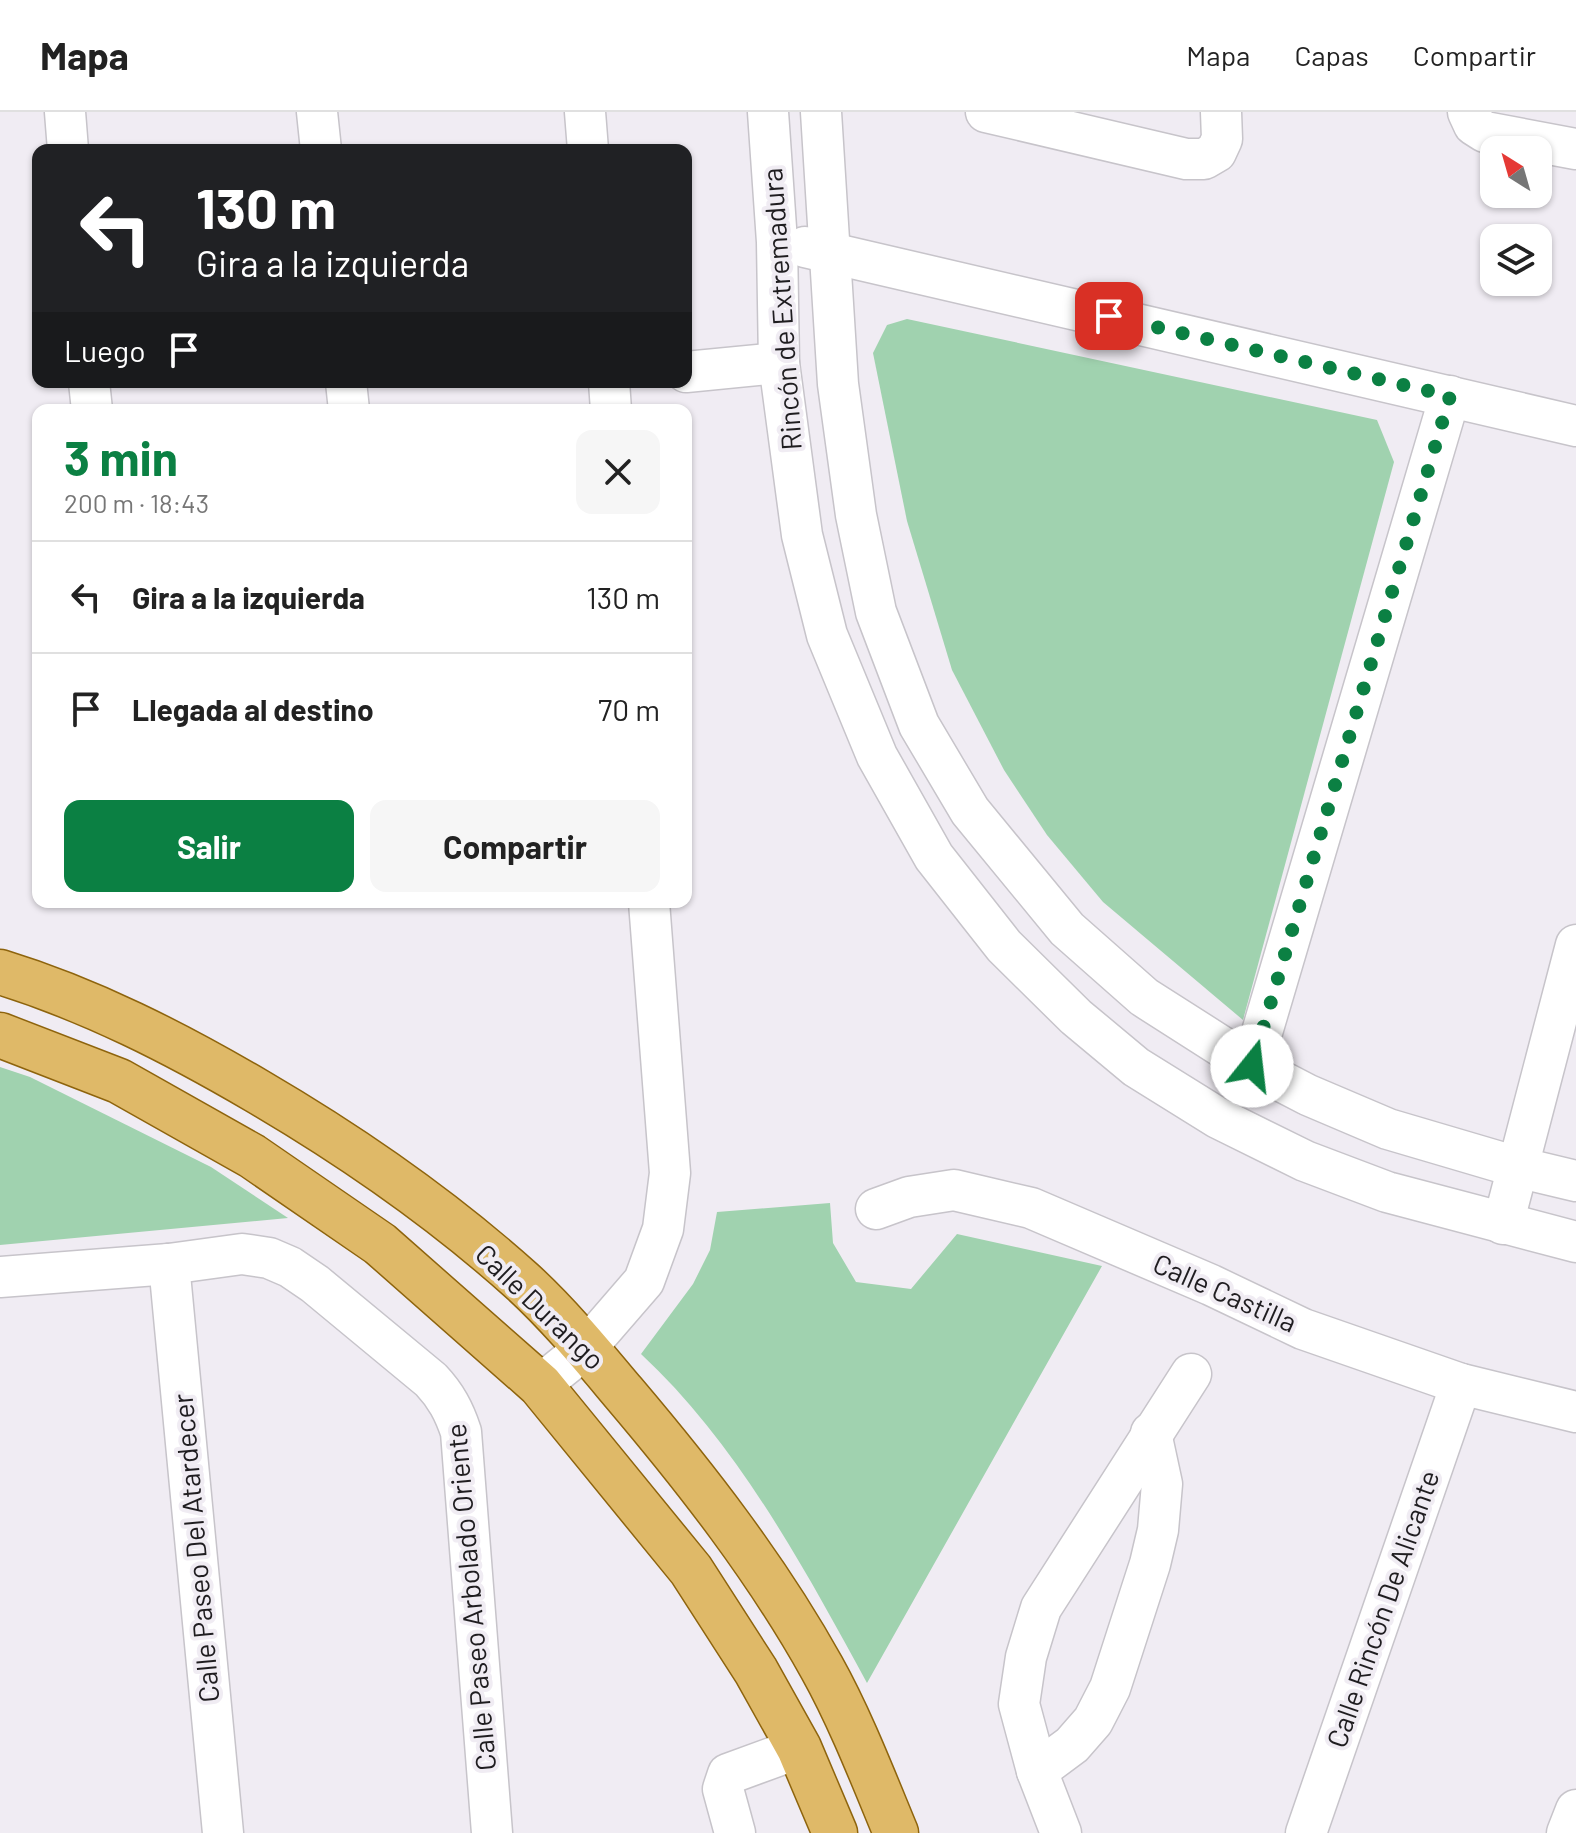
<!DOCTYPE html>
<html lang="es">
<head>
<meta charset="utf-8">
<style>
  :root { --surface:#fff; --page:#f6f6f6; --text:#222; --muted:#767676; --line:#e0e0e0; --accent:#0b8043 }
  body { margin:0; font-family:Barlow,sans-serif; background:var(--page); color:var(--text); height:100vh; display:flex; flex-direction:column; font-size:30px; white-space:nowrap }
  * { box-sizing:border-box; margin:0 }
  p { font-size:26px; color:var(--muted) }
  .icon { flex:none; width:44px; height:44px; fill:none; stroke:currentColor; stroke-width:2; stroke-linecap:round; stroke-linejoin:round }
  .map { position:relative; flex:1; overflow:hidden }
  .sheet { position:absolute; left:32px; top:292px; width:660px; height:504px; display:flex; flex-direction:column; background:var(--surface); border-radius:16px; box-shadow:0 2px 6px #0004 }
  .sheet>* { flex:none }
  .guide { position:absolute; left:32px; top:32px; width:660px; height:244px; border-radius:16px; box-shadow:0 2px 6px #0004; background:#202124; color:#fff; overflow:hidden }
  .needle { width:52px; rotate:323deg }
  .fabs { position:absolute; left:1480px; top:24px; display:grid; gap:16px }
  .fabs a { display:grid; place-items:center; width:72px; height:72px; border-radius:16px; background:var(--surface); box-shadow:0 2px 6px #0004; font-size:40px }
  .pin { position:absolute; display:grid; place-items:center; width:68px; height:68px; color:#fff; margin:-34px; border-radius:16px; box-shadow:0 4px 12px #0006 }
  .me { position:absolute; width:88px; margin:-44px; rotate:16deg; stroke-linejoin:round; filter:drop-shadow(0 0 6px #0008) }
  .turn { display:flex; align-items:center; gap:28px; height:168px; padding:0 32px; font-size:36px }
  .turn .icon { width:104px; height:104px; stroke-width:2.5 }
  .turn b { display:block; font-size:56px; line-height:68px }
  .then { display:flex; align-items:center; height:76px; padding:0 32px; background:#0003; gap:16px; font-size:30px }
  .round { display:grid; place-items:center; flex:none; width:84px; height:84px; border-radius:16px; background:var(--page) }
  .headline { display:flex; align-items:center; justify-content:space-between; height:136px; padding:0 32px }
  h1 { font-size:48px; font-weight:700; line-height:60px; color:var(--accent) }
  .primary-button { display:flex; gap:16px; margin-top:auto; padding:16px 32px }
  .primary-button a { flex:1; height:92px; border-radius:16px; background:var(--accent); color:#fff; font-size:32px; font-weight:700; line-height:92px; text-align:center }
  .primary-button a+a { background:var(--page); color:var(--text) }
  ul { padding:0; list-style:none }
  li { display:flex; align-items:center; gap:24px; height:112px; padding:0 32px; border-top:2px solid var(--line) }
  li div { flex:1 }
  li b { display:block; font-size:30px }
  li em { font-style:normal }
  header { display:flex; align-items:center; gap:48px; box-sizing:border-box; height:112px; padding:0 40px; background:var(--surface); border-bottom:2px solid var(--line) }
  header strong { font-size:38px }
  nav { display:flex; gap:44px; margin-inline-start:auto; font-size:28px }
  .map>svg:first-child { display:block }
</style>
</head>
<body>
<header>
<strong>Mapa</strong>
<nav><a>Mapa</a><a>Capas</a><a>Compartir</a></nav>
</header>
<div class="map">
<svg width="1576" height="1721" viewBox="0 0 1576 1721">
  <rect width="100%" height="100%" fill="#f0ecf3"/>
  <g fill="#a0d2af">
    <path d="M907 207 1377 308 1394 350 1243 908 1103 790 1047 723 1004 658 952 558 907 409 873 241 887 213Z"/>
    <path d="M0 955 30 965 211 1055 288 1106 0 1133Z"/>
    <path d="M830 1091 833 1131 856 1170 911 1177 957 1122 1102 1154 867 1571C805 1457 737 1331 641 1242L693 1172 710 1138 717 1100Z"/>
  </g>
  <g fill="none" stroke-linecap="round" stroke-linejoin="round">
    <defs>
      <g id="minor">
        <path d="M65 0 68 38"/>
        <path d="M317 0 321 38"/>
        <path d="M585 0 588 38"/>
        <path d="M768 0 777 130 779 251 802 423 827 523 877 644 934 745 1004 834 1076 905 1136 955 1218 1006 1305 1049 1387 1080 1576 1130"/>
        <path d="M821 0 838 272 856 403 876 500 919 613 970 699 1067 817 1144 885 1252 954 1308 983 1388 1017 1517 1055 1576 1069"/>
        <path d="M986 0 1186 47H1204L1216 40 1222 27 1221 0"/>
        <path d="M1468 0 1474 13 1485 20 1576 37"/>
        <path d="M805 135 1576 314"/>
        <path d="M686 260 779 251"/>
        <path d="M89 270 92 298"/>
        <path d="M346 270 349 298"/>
        <path d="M609 270 611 298"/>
        <path d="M1252 954 1450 284"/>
        <path d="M876 1097 909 1085 954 1078 1031 1096 1211 1173 1303 1217 1461 1272 1576 1300"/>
        <path d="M1503 1112 1576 833"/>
        <path d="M169 1152 223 1721"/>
        <path d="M0 1165 169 1152 242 1142 269 1146 290 1155 315 1172 431 1268C446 1284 454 1299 461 1320L492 1721"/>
        <path d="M540 1273 586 1236 644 1169 663 1117 670 1061 649 790"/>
        <path d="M1037 1659 1072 1633 1093 1609 1110 1576 1150 1452 1158 1418 1162 1372 1151 1321"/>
        <path d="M735 1721 723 1677 728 1662 799 1636"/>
        <path d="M1061 1721 1037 1659 1019 1592 1026 1545 1041 1496 1191 1262"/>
        <path d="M1306 1721 1461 1272"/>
        <path d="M1567 1721 1576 1698"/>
      </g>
      <g id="major">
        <path d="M0 860C91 888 175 931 257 979 351 1034 442 1097 523 1170 559 1203 591 1242 623 1280 696 1366 767 1457 822 1556 850 1606 874 1668 896 1721"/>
        <path d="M0 923 119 969 252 1044 380 1132 540 1273 691 1458 756 1559 799 1636 835 1721"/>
      </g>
    </defs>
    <use href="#minor" stroke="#c7c4ca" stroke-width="43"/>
    <use href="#major" stroke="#8e640d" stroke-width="47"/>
    <use href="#minor" stroke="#fff" stroke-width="40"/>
    <use href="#major" stroke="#dfb968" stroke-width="44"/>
  </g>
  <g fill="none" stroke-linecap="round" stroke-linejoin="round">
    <path stroke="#0b8043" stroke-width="14" stroke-dasharray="0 25.2" d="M1109 204 1450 284 1252 954"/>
  </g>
  <g text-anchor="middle" stroke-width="8" stroke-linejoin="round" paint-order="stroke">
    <g font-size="28" fill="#1f1d20" stroke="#f0ecf3">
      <text transform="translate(782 197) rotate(-94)" y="10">Rincón de Extremadura</text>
      <text transform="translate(1225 1181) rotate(24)" y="10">Calle Castilla</text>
      <text transform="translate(540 1195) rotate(44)" y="10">Calle Durango</text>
      <text transform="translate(196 1436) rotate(-95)" y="10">Calle Paseo Del Atardecer</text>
      <text transform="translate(471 1485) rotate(-95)" y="10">Calle Paseo Arbolado Oriente</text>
      <text transform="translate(1383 1497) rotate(-71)" y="10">Calle Rincón De Alicante</text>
    </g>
  </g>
</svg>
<div class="fabs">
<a><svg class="needle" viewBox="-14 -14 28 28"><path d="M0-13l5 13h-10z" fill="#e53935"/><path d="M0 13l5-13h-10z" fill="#767676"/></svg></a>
<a><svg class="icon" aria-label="layers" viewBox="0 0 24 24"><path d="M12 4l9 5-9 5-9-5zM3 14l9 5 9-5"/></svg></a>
</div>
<div class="pin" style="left:1109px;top:204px;background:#d93025"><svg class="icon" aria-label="arrive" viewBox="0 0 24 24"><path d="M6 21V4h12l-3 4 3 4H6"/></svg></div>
<svg class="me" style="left:1252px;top:954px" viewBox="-20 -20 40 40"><circle r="19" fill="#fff"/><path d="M0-13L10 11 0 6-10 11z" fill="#0b8043"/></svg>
<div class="guide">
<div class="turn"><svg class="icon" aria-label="left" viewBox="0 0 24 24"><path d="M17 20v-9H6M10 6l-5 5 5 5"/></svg><div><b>130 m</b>Gira a la izquierda</div></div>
<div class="then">Luego<svg class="icon" aria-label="arrive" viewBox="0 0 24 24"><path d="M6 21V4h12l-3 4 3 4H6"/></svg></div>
</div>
<section class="sheet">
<div class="headline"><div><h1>3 min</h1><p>200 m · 18:43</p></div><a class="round"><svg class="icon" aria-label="close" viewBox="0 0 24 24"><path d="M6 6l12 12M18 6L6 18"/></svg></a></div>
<ul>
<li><svg class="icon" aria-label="left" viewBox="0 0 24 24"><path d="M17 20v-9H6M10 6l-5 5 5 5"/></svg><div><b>Gira a la izquierda</b></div><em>130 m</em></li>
<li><svg class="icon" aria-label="arrive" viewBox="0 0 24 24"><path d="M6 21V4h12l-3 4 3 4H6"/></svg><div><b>Llegada al destino</b></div><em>70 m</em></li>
</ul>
<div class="primary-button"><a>Salir</a><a>Compartir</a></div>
</section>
</div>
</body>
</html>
